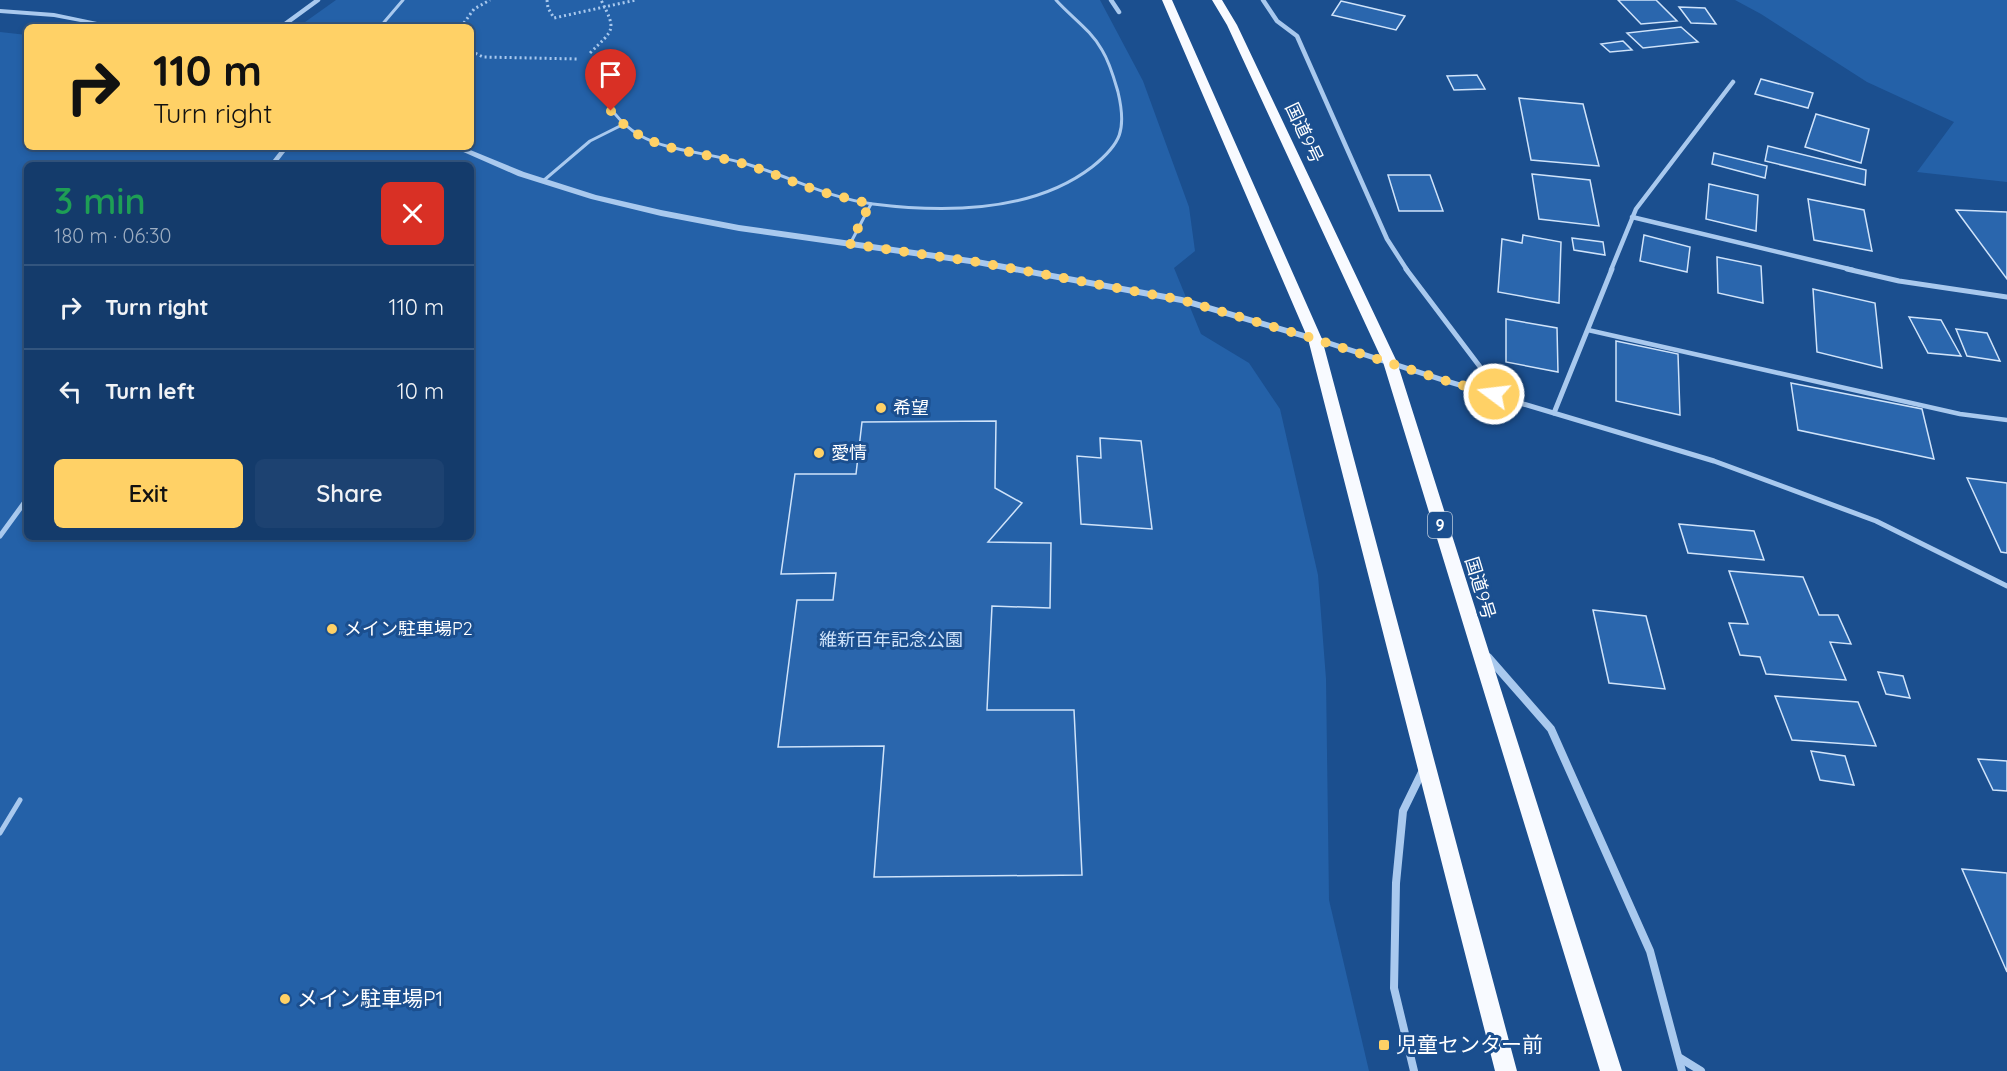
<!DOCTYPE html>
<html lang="en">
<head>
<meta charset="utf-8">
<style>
  :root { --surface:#143b6b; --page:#1d4271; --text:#f1f3f6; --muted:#9dadc1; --line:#33557e; --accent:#ffd166 }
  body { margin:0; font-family:Quicksand,"Noto Sans JP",sans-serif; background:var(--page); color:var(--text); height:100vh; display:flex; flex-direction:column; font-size:22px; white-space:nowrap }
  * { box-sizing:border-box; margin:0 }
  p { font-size:20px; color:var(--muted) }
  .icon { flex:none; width:33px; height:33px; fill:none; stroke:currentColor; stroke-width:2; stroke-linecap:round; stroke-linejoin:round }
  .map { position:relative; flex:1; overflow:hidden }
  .sheet { position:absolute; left:24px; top:162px; width:450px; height:378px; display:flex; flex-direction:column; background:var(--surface); border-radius:9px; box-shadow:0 3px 9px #0003,0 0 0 2px var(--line) }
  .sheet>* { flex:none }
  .top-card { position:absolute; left:24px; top:24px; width:450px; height:126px; border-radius:9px; box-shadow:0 3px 9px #0003,0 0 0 2px var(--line); background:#ffd166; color:#111; overflow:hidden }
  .pin { position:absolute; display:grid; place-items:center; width:51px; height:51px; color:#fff; margin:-62px -26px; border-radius:50% 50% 50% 0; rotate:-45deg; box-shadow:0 0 6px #0007 }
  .pin .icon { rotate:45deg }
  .me { position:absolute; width:66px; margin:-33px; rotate:285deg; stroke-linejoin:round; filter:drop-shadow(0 0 4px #0008) }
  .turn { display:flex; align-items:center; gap:21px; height:126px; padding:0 30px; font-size:27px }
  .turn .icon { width:78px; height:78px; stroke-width:2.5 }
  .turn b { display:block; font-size:42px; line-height:51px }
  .round { display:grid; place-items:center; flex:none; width:63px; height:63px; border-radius:9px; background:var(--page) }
  .summary { display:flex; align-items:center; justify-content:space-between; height:102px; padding:0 30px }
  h1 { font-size:36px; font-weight:600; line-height:45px; color:#1e9e55 }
  .primary-button { display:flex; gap:12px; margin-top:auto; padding:12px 30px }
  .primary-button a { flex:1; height:69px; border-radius:9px; background:var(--accent); color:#111; font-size:24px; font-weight:600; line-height:69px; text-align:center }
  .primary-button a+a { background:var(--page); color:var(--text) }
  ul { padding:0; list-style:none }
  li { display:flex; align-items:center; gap:18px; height:84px; padding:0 30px; border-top:2px solid var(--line) }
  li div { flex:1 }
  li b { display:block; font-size:22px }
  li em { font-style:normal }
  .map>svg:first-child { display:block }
</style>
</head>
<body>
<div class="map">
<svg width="2007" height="1071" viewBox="0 0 2007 1071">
  <rect width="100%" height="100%" fill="#1b4f8f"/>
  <g fill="#2461a8" fill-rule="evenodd">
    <path d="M336 0H1100L1143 81 1189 207 1195 251 1174 268 1201 334 1249 363 1280 409 1318 575 1326 679 1329 900 1369 1071H0V32L27 35V147H471V27H298ZM27 165H471V537H27Z"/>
    <path d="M1735 0H2007V182L1917 172 1954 122 1867 82 1761 14Z"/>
  </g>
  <g fill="#2a66ad" stroke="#cfe3fa" stroke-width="1.5">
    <path d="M1618 0H1656L1677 21 1641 24Z"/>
    <path d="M1341 1 1405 16 1396 30 1332 15Z"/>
    <path d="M1679 7 1705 8 1716 24 1691 23Z"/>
    <path d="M1681 27 1698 42 1643 48 1627 33Z"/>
    <path d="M1623 41 1632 50 1610 52 1601 44Z"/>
    <path d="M1477 75 1485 89 1454 90 1447 76Z"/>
    <path d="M1761 79 1813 93 1808 108 1755 94Z"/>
    <path d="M1519 98 1583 104 1599 166 1531 160Z"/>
    <path d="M1816 114 1869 129 1861 163 1805 147Z"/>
    <path d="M1768 146 1866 170 1865 185 1765 161Z"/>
    <path d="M1714 153 1767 166 1765 178 1712 164Z"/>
    <path d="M1532 174 1590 180 1599 226 1539 219Z"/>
    <path d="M1388 175H1430L1443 211H1399Z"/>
    <path d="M1709 184 1758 195 1756 231 1706 219Z"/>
    <path d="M1808 199 1864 210 1872 251 1814 240Z"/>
    <path d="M1956 210 2007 212V279Z"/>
    <path d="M1523 235 1561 242 1559 303 1498 292 1502 239 1522 243Z"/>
    <path d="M1644 235 1690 247 1687 272 1640 261Z"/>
    <path d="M1572 238 1603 242 1605 255 1574 250Z"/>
    <path d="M1717 257 1761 266 1763 303 1718 293Z"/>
    <path d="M1813 289 1875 303 1882 368 1817 352Z"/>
    <path d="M1909 317 1941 320 1961 356 1928 353Z"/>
    <path d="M1506 319 1557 328 1558 372 1506 362Z"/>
    <path d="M1956 329 1987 333 2000 361 1967 356Z"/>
    <path d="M1616 341 1678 354 1680 415 1616 401Z"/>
    <path d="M1791 383 1922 409 1934 459 1798 430Z"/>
    <path d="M996 421 995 488 1022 503 988 542 1051 543 1050 608 992 606 987 710H1074L1082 875 874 877 884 746 778 747 797 600H833L836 573 781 574 795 474H856L862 422Z"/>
    <path d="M1100 438 1141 441 1152 529 1081 524 1077 456 1101 458Z"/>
    <path d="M1967 478 2007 483V553L2001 552Z"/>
    <path d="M1679 524 1754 531 1764 560 1688 553Z"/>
    <path d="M1729 571 1803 577 1819 615H1838L1851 644 1830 642 1846 680 1766 674 1760 657 1740 655 1729 623 1748 624Z"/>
    <path d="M1593 610 1646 616 1665 689 1609 683Z"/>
    <path d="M1878 672 1903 676 1910 698 1886 694Z"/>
    <path d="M1775 696 1858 702 1876 746 1792 740Z"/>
    <path d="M1811 751 1845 756 1854 785 1820 780Z"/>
    <path d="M1978 759 2007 761V791L1993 790Z"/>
    <path d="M1962 869 2007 873V972Z"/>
  </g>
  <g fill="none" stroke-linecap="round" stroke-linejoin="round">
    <g stroke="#a9c9ee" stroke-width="3" stroke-dasharray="2 3" stroke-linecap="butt">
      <path d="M547 0 548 8 554 18 636 0"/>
      <path d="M461 27 474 9 490 0"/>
      <path d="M471 51 483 57 579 59"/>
      <path d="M590 53C614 29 617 31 601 0"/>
    </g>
    <g stroke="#a9c9ee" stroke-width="3">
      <path d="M380 27 403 0"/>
      <path d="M595 79C626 155 675 144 743 163 787 175 827 198 873 204 945 213 1032 213 1092 167 1121 144 1127 130 1118 92 1114 78 1110 63 1102 50 1091 30 1071 17 1056 0"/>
      <path d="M543 181 590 141 622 125"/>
      <path d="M850 244 871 204"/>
    </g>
    <path stroke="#a9c9ee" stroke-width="4.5" d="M1588 330 1960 414 2007 420"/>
    <path stroke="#a9c9ee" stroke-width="5" d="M0 833 20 800"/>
    <g stroke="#a9c9ee" stroke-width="4.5">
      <path d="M1111 0 1119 12"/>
      <path d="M1263 0 1277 21 1297 36 1387 239 1407 270"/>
      <path d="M281 27 318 0"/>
      <path d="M272 165 286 147"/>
      <path d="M1632 217 1853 270"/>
      <path d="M1611 270 1636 209 1733 82"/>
    </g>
    <g stroke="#a9c9ee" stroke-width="5">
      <path d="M1406 269 1490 380 1494 394"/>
      <path d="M1847 269 1899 281 2007 297"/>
      <path d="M1316 339 1443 380 1714 461 1876 521 2007 586"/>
      <path d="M1554 413 1612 269"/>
      <path d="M0 536 27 499"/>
    </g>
    <g stroke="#a9c9ee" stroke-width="8">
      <path d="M1488 657 1551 729 1650 951 1682 1071"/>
      <path d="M1680 1058 1701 1071"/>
      <path d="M1414 1071 1394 988 1396 883 1403 811 1423 770"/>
    </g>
    <g fill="#a9c9ee" fill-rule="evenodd">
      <path d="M0 9 54 13 121 27H107L54 17 0 13Z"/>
      <path d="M452 147H463L524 172 596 195 661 210 739 225 977 259 1182 297 1318 337 1320 339 1315 342 1181 303 977 265 739 231 661 216 591 199 518 176Z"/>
    </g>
    <g fill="#f8faff" fill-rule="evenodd">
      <path d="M1162 0H1172L1322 339 1517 1071H1495L1308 339Z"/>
      <path d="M1212 0H1222L1237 25 1397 362 1622 1071H1600L1383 362 1227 25Z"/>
    </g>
  </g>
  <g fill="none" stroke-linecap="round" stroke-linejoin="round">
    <path stroke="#ffd166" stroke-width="10" stroke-dasharray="0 18" d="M611 111C644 153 698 150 744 164 772 172 798 185 826 193 841 197 856 200 870 204L850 244 977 262 1182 300 1315 339 1443 380 1494 394"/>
  </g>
  <g fill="#ffd166" stroke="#1b4f8f" stroke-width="2">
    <circle cx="881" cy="408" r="6"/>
    <circle cx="819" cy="453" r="6"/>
    <circle cx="332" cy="629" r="6"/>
    <circle cx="285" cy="999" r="6"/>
    <rect x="1378" y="1039" width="12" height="12" rx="3"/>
  </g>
  <g text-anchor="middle" stroke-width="6" stroke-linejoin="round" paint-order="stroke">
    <rect fill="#1b4f8f" stroke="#bbcadd" stroke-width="1.5" x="1428" y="512" width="24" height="26" rx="4.5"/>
    <g font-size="16" font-weight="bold" fill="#fff">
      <text x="1440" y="531">9</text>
    </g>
    <g font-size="18" fill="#fff" stroke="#1b4f8f">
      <text transform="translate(1304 133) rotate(65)" y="6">国道9号</text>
      <text transform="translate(1480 588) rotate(73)" y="6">国道9号</text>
    </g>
    <g font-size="18" fill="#fff" stroke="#1b4f8f" text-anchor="start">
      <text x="893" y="414">希望</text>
      <text x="831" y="459">愛情</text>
      <text x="344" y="635">メイン駐車場P2</text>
    </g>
    <g font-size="18" fill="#cfe3fa" stroke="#1b4f8f">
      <text x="891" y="646">維新百年記念公園</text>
    </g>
    <g font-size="21" fill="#fff" stroke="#1b4f8f" text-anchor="start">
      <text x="297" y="1006">メイン駐車場P1</text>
      <text x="1396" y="1052">児童センター前</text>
    </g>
  </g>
</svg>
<div class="pin" style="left:611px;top:111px;background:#d93025"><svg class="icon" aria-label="arrive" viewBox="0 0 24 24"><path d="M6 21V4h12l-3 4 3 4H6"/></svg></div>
<svg class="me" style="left:1494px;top:394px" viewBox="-20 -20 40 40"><circle r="17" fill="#ffd166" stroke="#fff" stroke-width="3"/><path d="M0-11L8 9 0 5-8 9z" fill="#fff"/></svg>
<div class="top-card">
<div class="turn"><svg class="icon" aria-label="right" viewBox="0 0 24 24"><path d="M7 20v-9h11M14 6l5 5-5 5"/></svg><div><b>110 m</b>Turn right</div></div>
</div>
<section class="sheet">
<div class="summary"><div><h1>3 min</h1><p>180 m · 06:30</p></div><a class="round" style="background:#d93025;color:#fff"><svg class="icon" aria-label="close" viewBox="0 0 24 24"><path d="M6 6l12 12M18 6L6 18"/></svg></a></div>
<ul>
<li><svg class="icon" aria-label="right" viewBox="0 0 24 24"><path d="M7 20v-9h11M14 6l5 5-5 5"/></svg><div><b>Turn right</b></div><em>110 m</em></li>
<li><svg class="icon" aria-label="left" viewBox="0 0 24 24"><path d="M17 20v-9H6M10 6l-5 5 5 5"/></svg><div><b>Turn left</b></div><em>10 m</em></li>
</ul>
<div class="primary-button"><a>Exit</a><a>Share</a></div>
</section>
</div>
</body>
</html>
